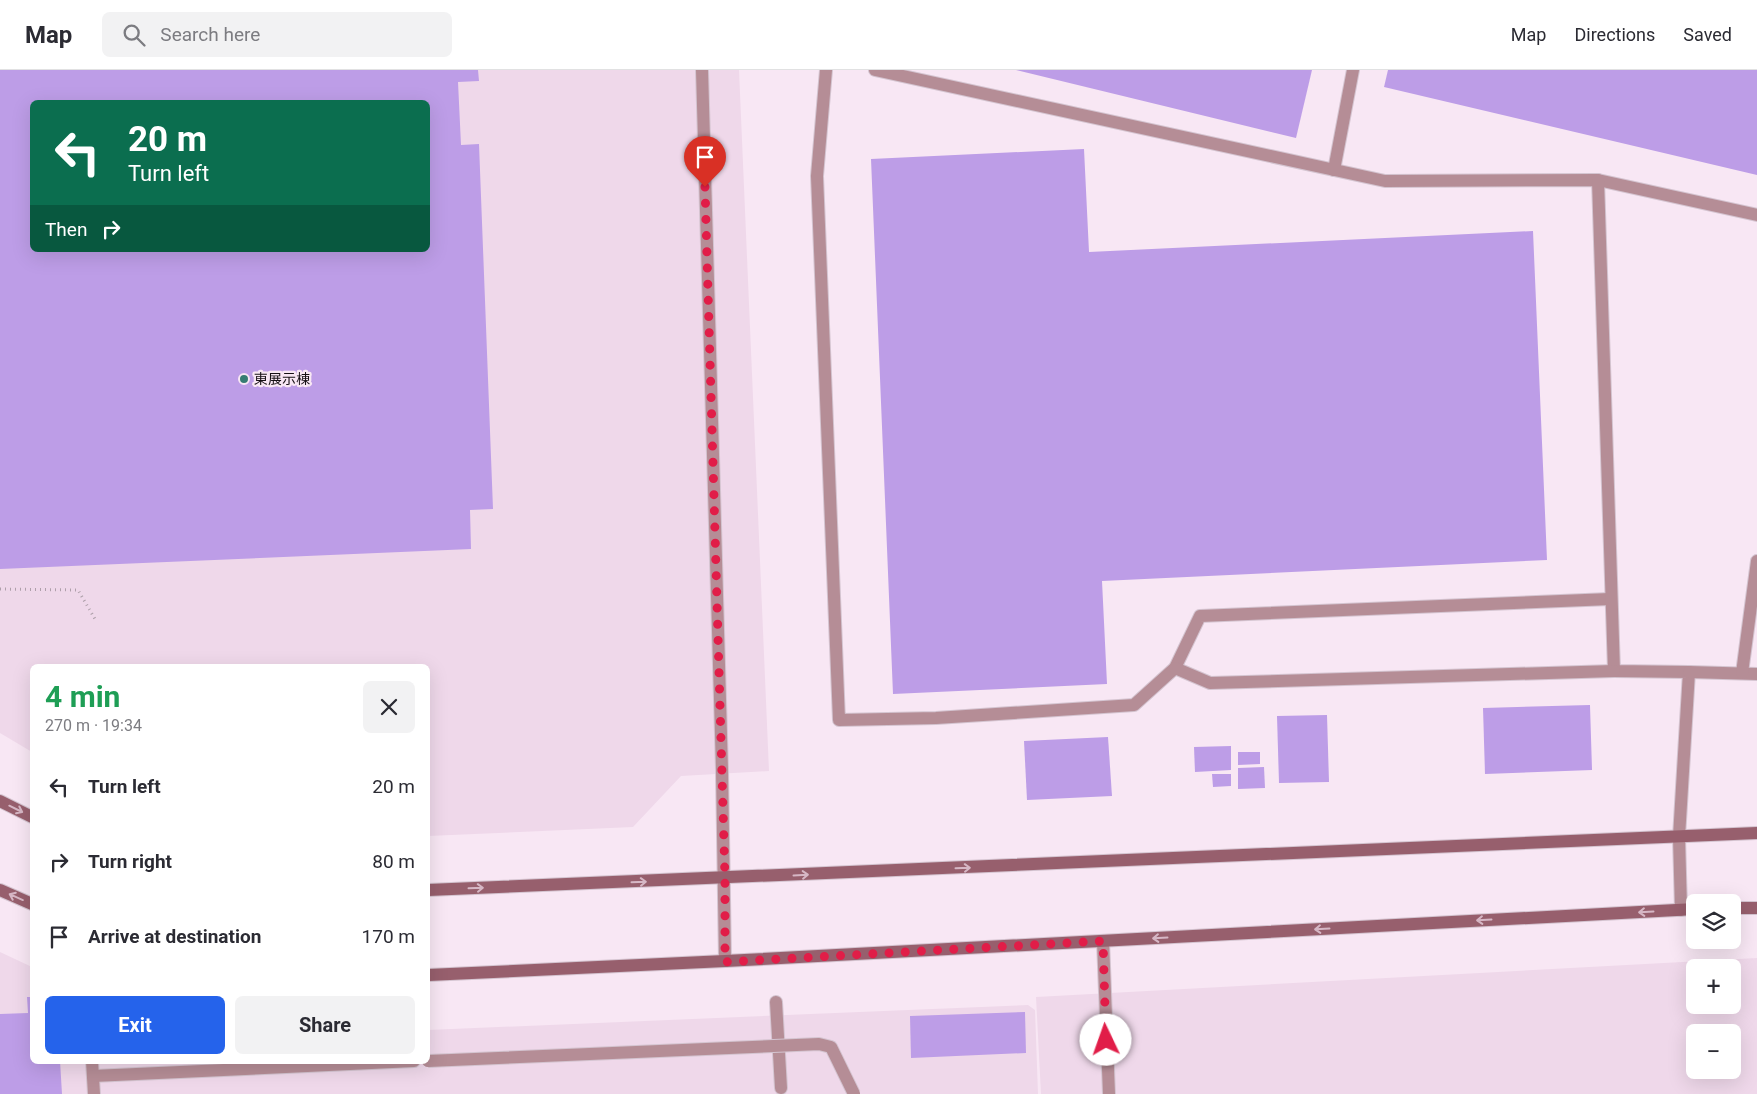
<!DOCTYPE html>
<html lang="en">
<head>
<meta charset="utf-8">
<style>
  :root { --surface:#fff; --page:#f2f2f3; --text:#2b2b33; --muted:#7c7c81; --line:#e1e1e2; --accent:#2563eb }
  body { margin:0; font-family:Roboto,"Noto Sans JP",sans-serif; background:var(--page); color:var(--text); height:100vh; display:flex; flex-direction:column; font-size:19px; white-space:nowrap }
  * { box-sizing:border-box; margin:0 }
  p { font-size:16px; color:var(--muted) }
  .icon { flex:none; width:28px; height:28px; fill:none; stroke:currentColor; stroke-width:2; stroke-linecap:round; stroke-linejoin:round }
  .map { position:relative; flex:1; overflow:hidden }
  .sheet { position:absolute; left:30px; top:594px; width:400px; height:400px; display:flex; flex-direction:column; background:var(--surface); border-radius:8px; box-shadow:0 5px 20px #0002 }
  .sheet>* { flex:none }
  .banner { position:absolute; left:30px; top:30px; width:400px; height:152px; border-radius:8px; box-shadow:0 5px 20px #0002; background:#0b6e4f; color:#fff; overflow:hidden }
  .buttons { position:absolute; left:1686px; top:824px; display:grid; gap:10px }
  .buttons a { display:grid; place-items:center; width:55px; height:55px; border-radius:8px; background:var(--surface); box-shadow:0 5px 20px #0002; font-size:25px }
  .pin { position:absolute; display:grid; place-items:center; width:42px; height:42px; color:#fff; margin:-51px -21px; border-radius:50% 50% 50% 0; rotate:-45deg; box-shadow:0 0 5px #0007 }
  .pin .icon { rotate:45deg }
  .me { position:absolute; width:55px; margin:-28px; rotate:357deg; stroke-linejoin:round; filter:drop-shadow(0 0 4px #0008) }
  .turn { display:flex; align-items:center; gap:18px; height:105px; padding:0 15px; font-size:22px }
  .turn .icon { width:65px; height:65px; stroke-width:2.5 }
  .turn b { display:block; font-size:35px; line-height:42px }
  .then { display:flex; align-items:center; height:48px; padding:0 15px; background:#0003; gap:10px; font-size:19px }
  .round { display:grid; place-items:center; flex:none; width:52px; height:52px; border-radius:8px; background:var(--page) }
  .overview { display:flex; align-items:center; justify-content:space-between; height:85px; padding:0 15px }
  h1 { font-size:30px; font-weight:700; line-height:38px; color:#1e9e55 }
  .cta { display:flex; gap:10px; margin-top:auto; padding:10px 15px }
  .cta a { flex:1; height:58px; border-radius:8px; background:var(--accent); color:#fff; font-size:20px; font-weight:700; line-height:58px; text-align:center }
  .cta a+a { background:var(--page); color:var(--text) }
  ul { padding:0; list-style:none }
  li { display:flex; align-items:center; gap:15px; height:75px; padding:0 15px }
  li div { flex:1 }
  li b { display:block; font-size:19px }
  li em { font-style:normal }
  header { display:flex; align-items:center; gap:30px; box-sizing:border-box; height:70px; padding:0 25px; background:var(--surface); border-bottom:1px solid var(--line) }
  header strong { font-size:24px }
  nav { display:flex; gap:28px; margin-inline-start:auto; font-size:18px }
  .search { width:350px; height:45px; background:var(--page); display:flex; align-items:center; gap:12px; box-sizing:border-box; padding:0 18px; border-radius:8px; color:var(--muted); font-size:19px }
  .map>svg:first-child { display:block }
</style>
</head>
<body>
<header>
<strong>Map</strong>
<div class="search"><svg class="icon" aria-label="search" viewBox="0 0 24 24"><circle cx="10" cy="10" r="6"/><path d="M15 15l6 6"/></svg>Search here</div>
<nav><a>Map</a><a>Directions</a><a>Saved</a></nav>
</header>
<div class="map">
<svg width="1757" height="1024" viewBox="0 0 1757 1024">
  <rect width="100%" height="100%" fill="#f8e7f4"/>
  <g fill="#efd8ea" fill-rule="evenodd">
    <path d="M0 0H739L769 701 681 706 633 757 428 766V596H32V682L0 663ZM32 32H428V180H32Z"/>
    <path d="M0 882 32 897V991H428V960L1028 935 1035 940 1038 1024H0Z"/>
    <path d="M1757 888V1024H1041L1036 927ZM1695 898H1732V935H1695ZM1695 962H1732V1000H1695Z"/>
  </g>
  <g fill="#bd9de7" fill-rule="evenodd">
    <path d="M0 0H478L479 11 458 12 461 75 479 74 493 439 470 440 471 479 0 499ZM32 32H428V180H32Z"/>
    <path d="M1016 0H1312L1296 68Z"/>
    <path d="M1388 0H1757V105L1384 17Z"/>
    <path d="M1084 79 1089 182 1533 161 1547 490 1102 511 1107 614 893 624 871 89Z"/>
    <path d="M1590 635 1592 700 1485 704 1483 638Z"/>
    <path d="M1327 645 1329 712 1279 713 1277 646Z"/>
    <path d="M1108 667 1112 726 1027 730 1024 671Z"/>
    <path d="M1231 676V700L1195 702 1194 677Z"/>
    <path d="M1238 682H1260V694L1238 695Z"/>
    <path d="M1264 697 1265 718 1238 719V698Z"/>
    <path d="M1212 704H1231V716L1213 717Z"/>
    <path d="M27 927H32V991H60L62 1024H0V944L28 943Z"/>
    <path d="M1025 942 1026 983 911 988 910 946Z"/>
  </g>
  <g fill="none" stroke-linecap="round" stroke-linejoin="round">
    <defs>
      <g id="lane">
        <path d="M702 0 722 700"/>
        <path d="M826 0 817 106 839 650 936 648 1134 635 1175 598 1200 546 1610 529"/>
        <path d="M875 0 1385 111 1598 110 1757 145"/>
        <path d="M1334 100 1353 0"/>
        <path d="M1598 110 1614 601 1689 602 1679 767"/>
        <path d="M1175 598 1210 613 1614 601"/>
        <path d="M1689 602 1757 604"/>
        <path d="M1742 603 1757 491"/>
        <path d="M1103 871 1109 1024"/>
        <path d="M776 932 781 1018"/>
        <path d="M92 991 94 1024"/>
        <path d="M93 1006 414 991"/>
      </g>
      <g id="street">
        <path d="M722 700 725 891"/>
        <path d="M1679 767 1681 840"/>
      </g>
      <g id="secondary">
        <path d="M0 731 32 747"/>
        <path d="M0 820 32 834"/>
        <path d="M428 820 1757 763"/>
        <path d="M1732 838H1757"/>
        <path d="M428 905 725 891 1695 839"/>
      </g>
    </defs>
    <use href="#lane" stroke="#d4c4d0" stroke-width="14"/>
    <use href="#street" stroke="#d4c4d0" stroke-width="14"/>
    <use href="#secondary" stroke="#d4c4d0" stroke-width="14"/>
    <path stroke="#aea0aa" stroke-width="3" stroke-dasharray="1 4" stroke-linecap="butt" d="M0 519 78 520 95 549"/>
    <use href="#lane" stroke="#b58d96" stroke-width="12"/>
    <use href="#street" stroke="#b58d96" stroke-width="12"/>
    <use href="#secondary" stroke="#975f6d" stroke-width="12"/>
    <defs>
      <path id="lane-bridge" d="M428 991 819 974 831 977 854 1024"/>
    </defs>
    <use href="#lane-bridge" stroke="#d4c4d0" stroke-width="14" stroke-linecap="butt"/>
    <use href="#lane-bridge" stroke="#b58d96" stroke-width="12"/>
  </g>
  <defs><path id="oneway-shaft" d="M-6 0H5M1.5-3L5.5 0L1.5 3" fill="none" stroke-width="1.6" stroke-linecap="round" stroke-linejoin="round" transform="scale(1.25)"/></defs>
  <g stroke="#d6b7c5">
    <use href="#oneway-shaft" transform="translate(16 739) rotate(26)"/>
    <use href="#oneway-shaft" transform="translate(963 798) rotate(-2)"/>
    <use href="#oneway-shaft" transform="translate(801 805) rotate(-3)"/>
    <use href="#oneway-shaft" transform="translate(639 812) rotate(-2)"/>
    <use href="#oneway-shaft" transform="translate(476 818) rotate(-2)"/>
    <use href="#oneway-shaft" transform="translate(16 827) rotate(-156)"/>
    <use href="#oneway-shaft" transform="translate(1646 842) rotate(177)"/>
    <use href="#oneway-shaft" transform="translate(1484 850) rotate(177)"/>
    <use href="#oneway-shaft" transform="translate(1322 859) rotate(177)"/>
    <use href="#oneway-shaft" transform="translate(1160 868) rotate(177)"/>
  </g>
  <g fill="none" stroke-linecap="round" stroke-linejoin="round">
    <path stroke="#e11d48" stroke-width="9" stroke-dasharray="0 16.2" d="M705 117 725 808V892L1103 871 1106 970"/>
  </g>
  <circle fill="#367c73" stroke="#f8e7f4" stroke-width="2" cx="244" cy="309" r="5"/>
  <g text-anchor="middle" stroke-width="4.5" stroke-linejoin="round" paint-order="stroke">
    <g font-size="14" fill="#150f13" stroke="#f8e7f4" text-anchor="start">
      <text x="254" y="314">東展示棟</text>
    </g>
  </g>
</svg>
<div class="buttons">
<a><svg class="icon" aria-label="layers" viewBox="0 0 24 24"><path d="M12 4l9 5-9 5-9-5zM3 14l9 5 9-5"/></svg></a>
<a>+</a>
<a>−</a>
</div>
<div class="pin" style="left:705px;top:117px;background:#d93025"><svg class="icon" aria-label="arrive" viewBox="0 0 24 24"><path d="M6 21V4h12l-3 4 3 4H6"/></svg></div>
<svg class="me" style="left:1106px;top:970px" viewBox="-20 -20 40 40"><circle r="19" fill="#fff"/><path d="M0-13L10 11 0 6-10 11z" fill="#e11d48"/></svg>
<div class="banner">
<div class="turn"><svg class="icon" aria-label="left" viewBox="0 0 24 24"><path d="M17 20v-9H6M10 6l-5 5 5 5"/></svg><div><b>20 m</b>Turn left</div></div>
<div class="then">Then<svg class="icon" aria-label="right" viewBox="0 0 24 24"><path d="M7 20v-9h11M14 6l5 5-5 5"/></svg></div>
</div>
<section class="sheet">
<div class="overview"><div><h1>4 min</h1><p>270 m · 19:34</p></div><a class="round"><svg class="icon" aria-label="close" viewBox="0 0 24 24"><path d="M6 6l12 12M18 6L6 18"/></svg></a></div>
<ul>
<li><svg class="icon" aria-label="left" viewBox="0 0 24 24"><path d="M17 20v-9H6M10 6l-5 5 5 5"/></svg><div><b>Turn left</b></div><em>20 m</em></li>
<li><svg class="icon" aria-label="right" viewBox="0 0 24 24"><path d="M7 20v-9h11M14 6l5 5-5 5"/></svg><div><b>Turn right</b></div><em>80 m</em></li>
<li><svg class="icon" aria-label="arrive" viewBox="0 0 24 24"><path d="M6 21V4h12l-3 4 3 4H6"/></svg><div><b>Arrive at destination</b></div><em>170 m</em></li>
</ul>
<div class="cta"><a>Exit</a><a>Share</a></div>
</section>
</div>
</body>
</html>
